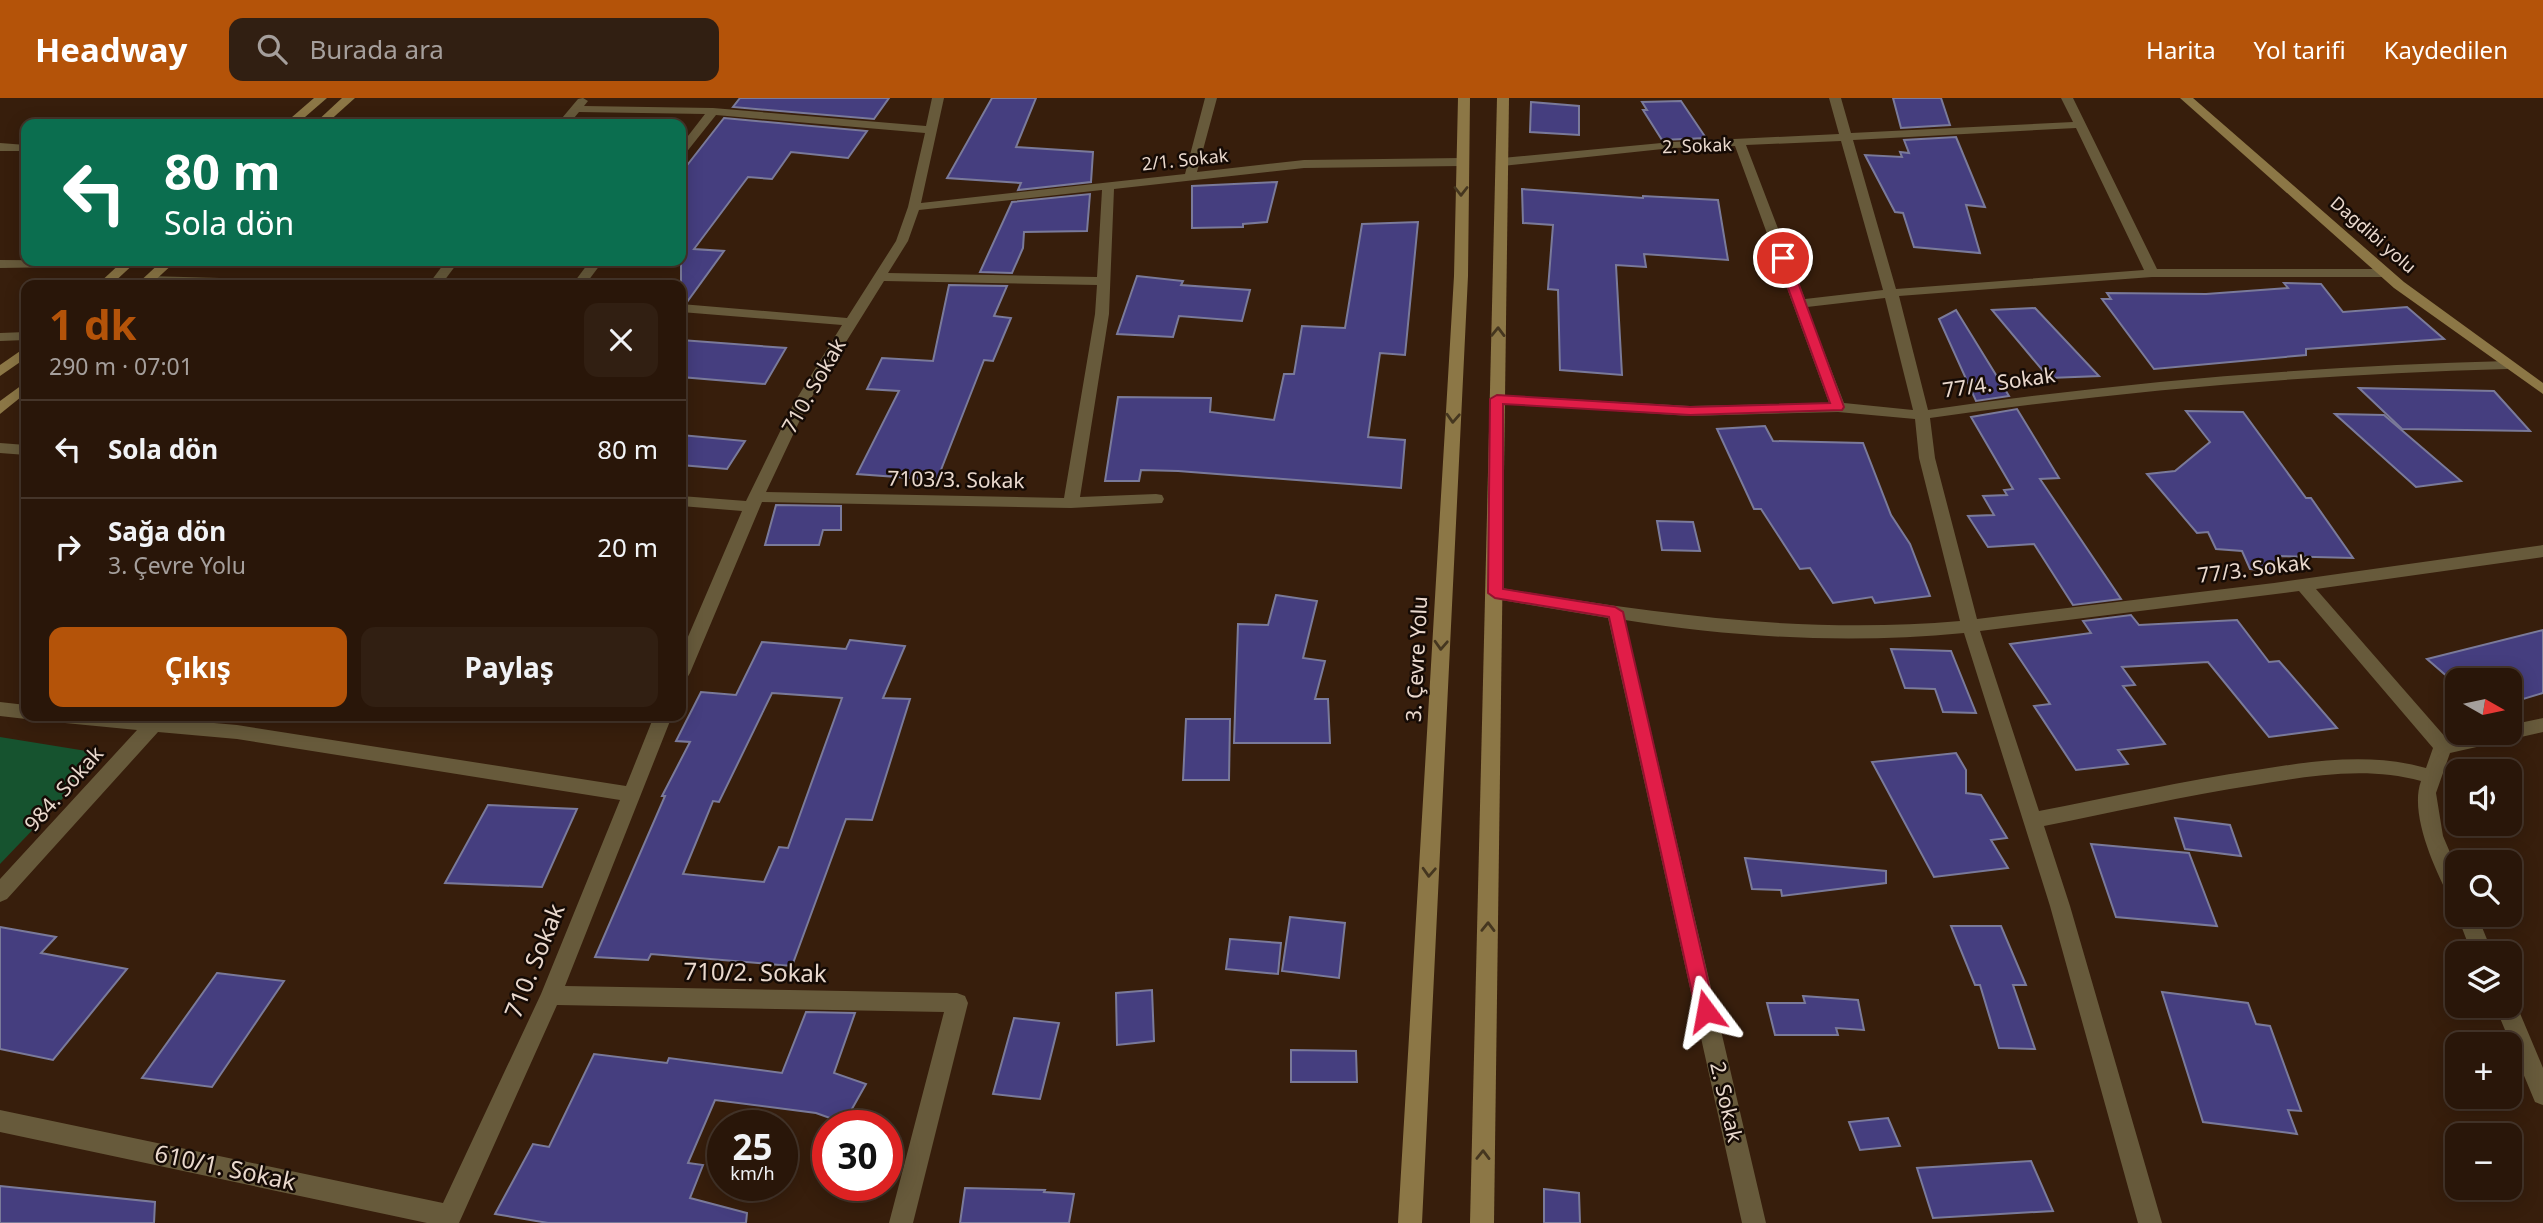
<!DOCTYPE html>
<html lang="tr">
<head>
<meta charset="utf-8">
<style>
  :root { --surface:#291609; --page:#311f12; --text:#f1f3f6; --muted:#a59f9c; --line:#45352a; --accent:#b45309 }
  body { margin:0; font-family:"Noto Sans",sans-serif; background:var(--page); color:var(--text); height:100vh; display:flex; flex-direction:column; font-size:26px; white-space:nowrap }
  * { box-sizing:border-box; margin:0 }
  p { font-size:23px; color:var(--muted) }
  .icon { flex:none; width:38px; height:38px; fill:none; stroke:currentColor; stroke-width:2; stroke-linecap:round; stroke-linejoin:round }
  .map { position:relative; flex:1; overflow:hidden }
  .sheet { position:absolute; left:21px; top:182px; width:665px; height:441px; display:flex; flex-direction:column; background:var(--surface); border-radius:14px; box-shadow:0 4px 18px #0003,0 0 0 2px var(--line) }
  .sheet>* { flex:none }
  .guide { position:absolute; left:21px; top:21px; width:665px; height:147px; border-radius:14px; box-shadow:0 4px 18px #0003,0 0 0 2px var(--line); background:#0b6e4f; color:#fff; overflow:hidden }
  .needle { width:46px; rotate:99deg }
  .controls { position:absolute; left:2445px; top:570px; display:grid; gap:14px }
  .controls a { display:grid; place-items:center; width:77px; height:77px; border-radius:14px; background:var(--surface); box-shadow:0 4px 18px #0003,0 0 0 2px var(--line); font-size:35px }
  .speed { position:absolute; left:707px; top:1012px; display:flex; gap:14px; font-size:35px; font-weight:700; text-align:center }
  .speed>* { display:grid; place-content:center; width:91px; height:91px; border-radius:50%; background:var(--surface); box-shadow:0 4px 18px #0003,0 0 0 2px var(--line); line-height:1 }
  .speed small { font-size:18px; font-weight:400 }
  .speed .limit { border:10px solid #d22; background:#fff; color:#111 }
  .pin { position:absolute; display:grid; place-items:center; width:60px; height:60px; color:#fff; margin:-30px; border:4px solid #fff; border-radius:50%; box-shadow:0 2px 7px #0007 }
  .me { position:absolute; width:77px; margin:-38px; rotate:347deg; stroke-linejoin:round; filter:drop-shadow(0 0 5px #0008) }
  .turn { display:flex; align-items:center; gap:24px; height:147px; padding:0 28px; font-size:32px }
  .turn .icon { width:91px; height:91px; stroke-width:2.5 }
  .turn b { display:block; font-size:49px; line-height:60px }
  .round { display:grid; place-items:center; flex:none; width:74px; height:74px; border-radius:14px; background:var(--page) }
  .summary { display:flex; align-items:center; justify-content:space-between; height:119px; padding:0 28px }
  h1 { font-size:42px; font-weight:700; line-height:52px; color:var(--accent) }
  .cta { display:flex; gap:14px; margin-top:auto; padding:14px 28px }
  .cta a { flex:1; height:80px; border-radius:14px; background:var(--accent); color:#fff; font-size:28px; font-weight:700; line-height:80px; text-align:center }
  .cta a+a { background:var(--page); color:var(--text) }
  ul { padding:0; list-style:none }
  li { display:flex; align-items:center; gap:21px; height:98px; padding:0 28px; border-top:2px solid var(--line) }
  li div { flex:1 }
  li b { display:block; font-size:26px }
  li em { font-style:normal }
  header { display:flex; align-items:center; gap:42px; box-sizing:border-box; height:98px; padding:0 35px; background:var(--accent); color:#fff }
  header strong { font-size:33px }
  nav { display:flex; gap:38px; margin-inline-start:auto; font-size:24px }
  .search { width:490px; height:63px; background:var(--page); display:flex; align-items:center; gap:18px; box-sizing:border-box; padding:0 24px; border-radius:14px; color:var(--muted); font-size:26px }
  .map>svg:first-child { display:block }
</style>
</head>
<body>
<header>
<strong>Headway</strong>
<div class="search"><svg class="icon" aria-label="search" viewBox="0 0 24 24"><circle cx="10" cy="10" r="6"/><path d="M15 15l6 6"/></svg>Burada ara</div>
<nav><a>Harita</a><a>Yol tarifi</a><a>Kaydedilen</a></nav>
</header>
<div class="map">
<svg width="2543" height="1125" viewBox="0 0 2543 1125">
  <rect width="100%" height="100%" fill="#371e0c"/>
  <path fill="#16532f" d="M0 639 105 656 0 766Z"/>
  <g fill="#453e7f" stroke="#7a7a9a" stroke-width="2" fill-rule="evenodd">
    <path d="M740 0H889L874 21 733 9Z"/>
    <path d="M992 0H1036L1016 49 1093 54 1091 84 1018 92 1021 85 947 80Z"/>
    <path d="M1893 0H1941L1950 27 1901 30Z"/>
    <path d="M1681 3 1706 40 1662 42 1643 12H1647L1642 4Z"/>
    <path d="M1531 4 1579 8V37L1530 34Z"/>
    <path d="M724 20 867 33 848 60 791 54 772 81 748 79 694 151 724 153 687 204H681V75Z"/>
    <path d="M1956 39 1985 109 1966 107 1980 155 1914 149 1903 115 1895 114 1865 57 1902 59 1900 54 1909 55 1904 42Z"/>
    <path d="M1277 84 1267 124 1243 126V129L1192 130V88Z"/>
    <path d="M1522 91 1643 100V98L1718 102 1728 162 1644 156 1646 169 1616 167 1622 277 1560 272 1558 192 1548 191 1553 127 1523 125Z"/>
    <path d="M1090 96 1087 133 1024 134 1023 150 1012 175 980 174 1012 104Z"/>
    <path d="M1418 124 1405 257 1380 255 1368 339 1405 342 1401 390 1178 373 1141 372 1139 383H1105L1118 299 1211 300 1210 314 1274 322 1284 276H1294L1302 228 1345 230 1362 126Z"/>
    <path d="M1137 178 1183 183 1181 187 1250 192 1242 223 1179 218 1173 239 1117 236Z"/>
    <path d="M2284 185 2321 186 2343 214 2407 209 2444 241 2306 251V257L2154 271 2102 201H2111L2107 195 2206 196 2288 190Z"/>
    <path d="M949 187 1007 188 994 218 1011 220 993 263 984 262 937 382 857 376 899 293 867 291 882 260 933 263Z"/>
    <path d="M2035 210 2099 278 2049 280 1992 212Z"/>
    <path d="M1956 212 2009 298 1976 303 1939 221Z"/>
    <path d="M681 242 786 250 765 286 681 279Z"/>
    <path d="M2359 290 2494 293 2530 333 2402 331Z"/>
    <path d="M2017 311 2059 380 2040 381 2121 501 2073 507 2034 446 1988 449 1968 418 1994 417 1983 398 2007 397 2004 392 2013 391 1971 319Z"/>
    <path d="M2186 313 2243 314 2306 400H2311L2353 460 2278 458 2286 474 2250 471 2242 453 2216 451 2208 434 2197 435 2147 376 2175 373 2210 344Z"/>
    <path d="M2335 316 2384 317 2461 383 2416 389Z"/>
    <path d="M1765 328 1773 343 1863 345 1891 417 1910 446 1930 498 1875 505 1872 499 1833 505 1810 470 1800 471 1761 411H1754L1717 331Z"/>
    <path d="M681 337 745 343 727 371 681 367Z"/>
    <path d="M776 407 841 408V432H823L819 447H765Z"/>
    <path d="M1657 423 1693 424 1700 453 1662 452Z"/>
    <path d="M1276 497 1317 503 1303 560 1325 563 1315 601H1328L1330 645H1234L1238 526 1268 527Z"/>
    <path d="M2131 517 2139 527 2237 522 2269 564 2279 563 2337 630 2269 639 2208 564 2122 569 2135 587 2123 588 2165 646 2118 652 2128 666 2076 672 2034 608 2050 606 2010 546 2091 535 2083 523Z"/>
    <path d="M2543 532V595L2510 605V583H2457V587L2427 561Z"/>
    <path d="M850 542 905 548 883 600 910 601 872 722 846 721 792 868 651 856 648 862 595 859 665 698H662L690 644 676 643 701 594 736 597 762 544 846 551ZM772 595 842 600 788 750 779 749 764 784 683 776 713 703 719 704Z"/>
    <path d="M1891 551 1951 553 1976 615 1943 614 1935 591 1905 590Z"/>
    <path d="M1186 621H1230L1229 682H1183Z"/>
    <path d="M1956 655 1966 672V695L1981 697 2007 740 1991 742 2008 770 1934 779 1872 664Z"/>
    <path d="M488 707 577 711 542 789 445 785Z"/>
    <path d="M2175 720 2230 727 2241 758 2185 751Z"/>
    <path d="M2091 746 2189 755 2217 828 2116 819Z"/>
    <path d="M1745 760 1886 773V785L1782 798 1781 792 1752 791Z"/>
    <path d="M1290 819 1345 825 1339 880 1282 873Z"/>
    <path d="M1951 828H2001L2026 887H2013L2035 951 1999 950 1980 887H1975Z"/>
    <path d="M0 829 56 839 41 855 127 871 53 962 0 951Z"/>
    <path d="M1230 841 1281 845 1278 876 1226 871Z"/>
    <path d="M217 875 284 883 212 989 142 980Z"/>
    <path d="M1152 892 1154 943 1117 947 1116 895Z"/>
    <path d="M2162 894 2248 905 2256 926 2270 928 2301 1013 2288 1012 2297 1036 2203 1024Z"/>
    <path d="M1803 898 1858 902 1864 932 1836 930 1838 937H1775L1767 905H1805Z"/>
    <path d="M806 914 855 915 834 975 866 986 844 1025 816 1015 715 1002 688 1065 703 1067 690 1100 747 1115 746 1125H548L495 1116 533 1046 549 1049 594 956 667 965 669 960 782 975Z"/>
    <path d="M1014 920 1059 925 1040 1001 993 996Z"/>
    <path d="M1291 952 1356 953 1357 984H1291Z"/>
    <path d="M1888 1020 1900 1048 1860 1052 1849 1024Z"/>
    <path d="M2031 1063 2053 1113 1933 1120 1917 1070Z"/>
    <path d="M0 1088 155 1104 154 1125H0Z"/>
    <path d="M965 1090 1045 1092 1044 1094 1074 1096 1069 1125H960Z"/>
    <path d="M1544 1091 1579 1095 1580 1125H1544Z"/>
  </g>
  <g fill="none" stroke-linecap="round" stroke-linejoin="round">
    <g fill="#675a3b" fill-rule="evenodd">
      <path d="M583 0 588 3 584 8 713 10 926 28 932 0H944L921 105 1185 76 1205 0H1217L1197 74 1304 62 1461 60 1467 64 1461 68 1304 70 1114 91 1109 216 1080 399 1156 396 1162 397 1164 401 1162 405 1071 410 762 404 690 575 687 580 681 582V555L742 413 681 408V398L746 403 794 305 842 227 681 214V206L847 220 896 143 908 109 925 35 716 17 685 56 681 58V47L705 16 579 14 569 26H557L578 1ZM1102 92 1097 179 888 175 908 143 919 112ZM884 183 1097 187 1095 216 1064 400 766 394 808 305Z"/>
      <path d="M1829 0H1841L1851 35 2073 24 2061 0H2073L2157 171H2386L2393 175 2386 179H2152L1899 198 1928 312C2119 284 2314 268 2507 263L2514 267 2507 271C2314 276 2120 293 1930 320L1935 360 1977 521 2274 485 2543 447V459L2316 491 2447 641 2472 635H2510V627L2543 620V634L2450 655 2436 695 2443 738 2457 771V804L2450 801C2435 771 2409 716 2421 683 2366 668 2310 678 2255 687 2184 698 2114 714 2044 728L2070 808 2162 1125H2138L2050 808 1964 535C1850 546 1738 540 1625 522L1766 1125H1742L1608 520 1495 501 1487 495 1495 489C1650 515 1802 537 1960 523L1919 360 1915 321 1838 314 1690 318 1497 305 1490 301 1497 297 1690 308 1829 305 1735 48 1672 50 1502 68 1496 64 1502 60 1672 44 1839 36ZM2076 30 2144 172 1896 191 1853 42ZM1841 43 1883 192 1805 201 1746 47ZM1885 200 1913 312 1844 305 1807 209ZM2299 493 2433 650 2426 670C2369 654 2313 663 2256 672 2183 683 2111 699 2039 713L1980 533Z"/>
      <path d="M0 45 26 47V53H0Z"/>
      <path d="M0 162 136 163V164L130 168 0 170Z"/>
      <path d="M446 163H459L441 187H428Z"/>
      <path d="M590 163H603L585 187H572Z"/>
      <path d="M148 178 323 183 330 187 143 185 141 182Z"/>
      <path d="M26 234V242L0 243V235Z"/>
      <path d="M0 345 26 347V357L0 355Z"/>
      <path d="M0 604 26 607V618H33L26 621 0 618Z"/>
      <path d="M56 618H167L168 621 237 627 626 688 654 618H672L565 888 957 895 965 898 968 905 913 1125H889L944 914 557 907 459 1125H427L0 1034V1012L443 1105 541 896 620 702 237 641 158 634 7 801 0 804V781L137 632 65 625 59 623Z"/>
      <path d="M2457 817H2477L2493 856H2472Z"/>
      <path d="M2510 900 2514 901 2543 970V1007L2535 1004 2495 908H2510Z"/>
    </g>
    <g fill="#8c7746" fill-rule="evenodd">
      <path d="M314 0H327L297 26H284Z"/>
      <path d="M342 0H355L326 26H314Z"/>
      <path d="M1458 0H1470L1468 178 1422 1125H1398L1454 178Z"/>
      <path d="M1497 0H1509L1494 1125H1470Z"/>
      <path d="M2180 0H2193L2404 184 2543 285V296L2394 190Z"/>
      <path d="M123 163H137L111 187H97Z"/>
      <path d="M162 163H176L150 187H136Z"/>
      <path d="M26 249V260L0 278V267Z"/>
      <path d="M26 284V295L0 316V303Z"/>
    </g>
  </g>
  <defs><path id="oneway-chevron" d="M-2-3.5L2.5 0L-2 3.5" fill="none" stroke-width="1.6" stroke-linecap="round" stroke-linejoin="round" transform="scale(1.75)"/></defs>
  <g stroke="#45361f">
    <use href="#oneway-chevron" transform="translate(1461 93) rotate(90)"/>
    <use href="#oneway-chevron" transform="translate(1498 234) rotate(-89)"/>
    <use href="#oneway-chevron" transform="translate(1453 320) rotate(93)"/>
    <use href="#oneway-chevron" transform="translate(1441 547) rotate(93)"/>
    <use href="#oneway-chevron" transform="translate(1429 774) rotate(93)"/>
    <use href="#oneway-chevron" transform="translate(1488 829) rotate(-89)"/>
    <use href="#oneway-chevron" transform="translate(1483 1057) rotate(-89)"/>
  </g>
  <path fill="#e11d48" stroke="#92132f" stroke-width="2" d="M1783 156 1789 160 1844 309 1842 312 1690 317 1503 306V491L1615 509 1623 514 1715 913 1712 919 1706 922 1699 919 1696 913 1609 519 1495 500 1488 495 1490 301 1497 297 1690 309 1830 305 1777 160Z"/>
  <g text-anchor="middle" stroke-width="5" stroke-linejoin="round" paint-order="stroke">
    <g font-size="18" fill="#ead9ce" stroke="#160b05">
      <text transform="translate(1697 48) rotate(-2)" y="6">2. Sokak</text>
      <text transform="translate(1185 62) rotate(-6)" y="6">2/1. Sokak</text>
      <text transform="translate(2373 137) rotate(41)" y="6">Dagdibi yolu</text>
    </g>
    <g font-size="21" fill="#ead9ce" stroke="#160b05">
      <text transform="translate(1999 285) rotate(-8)" y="7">77/4. Sokak</text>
      <text transform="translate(814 288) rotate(-60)" y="7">710. Sokak</text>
      <text transform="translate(956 382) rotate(1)" y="7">7103/3. Sokak</text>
      <text transform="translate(2254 471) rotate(-7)" y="7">77/3. Sokak</text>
      <text transform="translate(1417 561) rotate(-87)" y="7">3. Çevre Yolu</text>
      <text transform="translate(64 691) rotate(-48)" y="7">984. Sokak</text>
      <text transform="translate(1726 1004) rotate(77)" y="7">2. Sokak</text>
    </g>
    <g font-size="24" fill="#ead9ce" stroke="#160b05">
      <text transform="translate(535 863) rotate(-68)" y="8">710. Sokak</text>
      <text transform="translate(755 875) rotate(1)" y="8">710/2. Sokak</text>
      <text transform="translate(225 1070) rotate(12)" y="8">610/1. Sokak</text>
    </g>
  </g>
</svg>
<div class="controls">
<a><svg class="needle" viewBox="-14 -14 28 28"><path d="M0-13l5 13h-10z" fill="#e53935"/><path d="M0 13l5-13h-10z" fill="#a59f9c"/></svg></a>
<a><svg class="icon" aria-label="sound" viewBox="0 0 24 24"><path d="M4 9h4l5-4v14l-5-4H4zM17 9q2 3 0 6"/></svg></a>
<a><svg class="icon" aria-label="search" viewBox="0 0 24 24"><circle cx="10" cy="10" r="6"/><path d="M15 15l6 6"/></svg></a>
<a><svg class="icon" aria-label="layers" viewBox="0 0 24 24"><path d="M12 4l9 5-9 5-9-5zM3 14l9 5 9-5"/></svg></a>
<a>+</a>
<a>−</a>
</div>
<div class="speed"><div>25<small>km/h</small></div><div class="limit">30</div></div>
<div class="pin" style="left:1783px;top:160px;background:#d93025"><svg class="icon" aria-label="arrive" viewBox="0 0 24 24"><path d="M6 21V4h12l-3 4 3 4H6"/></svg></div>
<svg class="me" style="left:1706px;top:913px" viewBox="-20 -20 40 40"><path d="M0-17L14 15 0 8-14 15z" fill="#e11d48" stroke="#fff" stroke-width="4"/></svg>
<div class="guide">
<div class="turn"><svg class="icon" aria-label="left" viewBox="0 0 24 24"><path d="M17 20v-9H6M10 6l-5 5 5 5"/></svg><div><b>80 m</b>Sola dön</div></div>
</div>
<section class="sheet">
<div class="summary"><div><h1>1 dk</h1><p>290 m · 07:01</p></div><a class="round"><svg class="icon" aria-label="close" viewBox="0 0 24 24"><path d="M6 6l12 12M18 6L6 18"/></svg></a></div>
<ul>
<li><svg class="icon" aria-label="left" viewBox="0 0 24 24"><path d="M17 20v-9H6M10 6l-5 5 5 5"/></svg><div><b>Sola dön</b></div><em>80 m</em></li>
<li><svg class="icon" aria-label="right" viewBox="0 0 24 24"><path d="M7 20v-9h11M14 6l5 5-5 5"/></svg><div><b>Sağa dön</b><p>3. Çevre Yolu</p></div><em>20 m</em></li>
</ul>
<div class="cta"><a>Çıkış</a><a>Paylaş</a></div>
</section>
</div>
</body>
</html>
